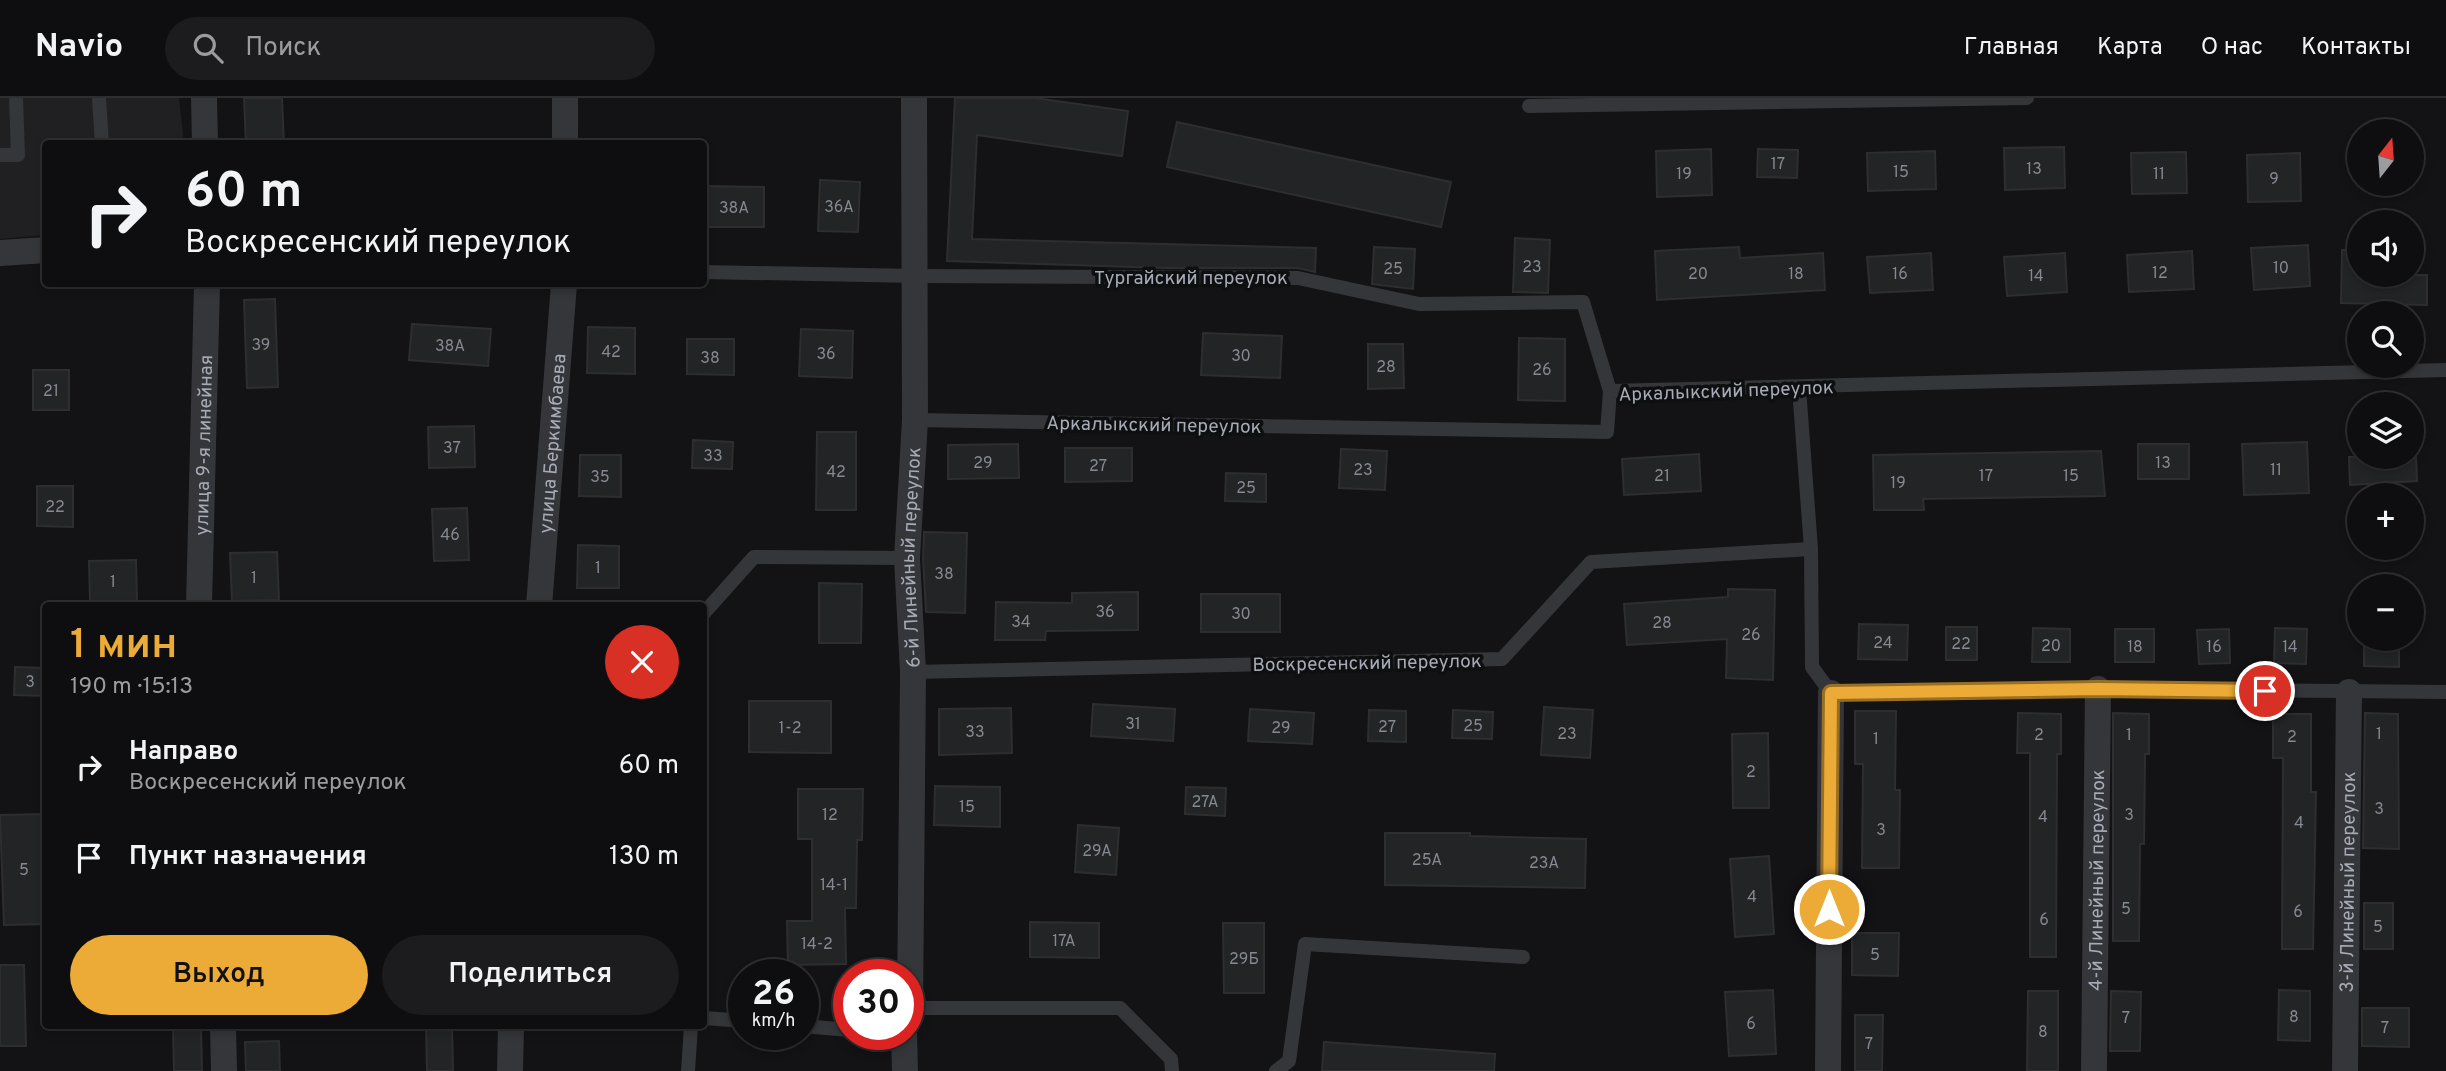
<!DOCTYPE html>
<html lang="ru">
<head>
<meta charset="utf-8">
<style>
  :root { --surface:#0e0e10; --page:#1c1c1e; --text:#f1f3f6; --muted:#9b9c9f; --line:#2e2e30; --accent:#ebab36 }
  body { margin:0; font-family:Overpass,sans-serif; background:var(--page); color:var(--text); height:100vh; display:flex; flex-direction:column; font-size:26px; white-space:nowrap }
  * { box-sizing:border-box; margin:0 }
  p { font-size:23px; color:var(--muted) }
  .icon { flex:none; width:38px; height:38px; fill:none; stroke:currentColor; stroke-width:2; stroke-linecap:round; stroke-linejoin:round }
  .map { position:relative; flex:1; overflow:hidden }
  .side { position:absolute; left:42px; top:504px; width:665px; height:427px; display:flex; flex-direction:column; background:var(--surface); border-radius:7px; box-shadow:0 4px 10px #0003,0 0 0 2px var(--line) }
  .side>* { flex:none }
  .guide { position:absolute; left:42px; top:42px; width:665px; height:147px; border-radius:7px; box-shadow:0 4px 10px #0003,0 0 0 2px var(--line); background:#0e0e10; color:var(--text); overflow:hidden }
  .needle { width:46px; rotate:17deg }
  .fabs { position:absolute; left:2347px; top:21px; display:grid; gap:14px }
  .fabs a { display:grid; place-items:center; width:77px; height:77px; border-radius:50%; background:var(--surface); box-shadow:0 4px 10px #0003,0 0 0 2px var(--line); font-size:35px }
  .speed { position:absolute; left:728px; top:861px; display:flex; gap:14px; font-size:35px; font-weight:700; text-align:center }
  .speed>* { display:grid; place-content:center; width:91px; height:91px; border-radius:50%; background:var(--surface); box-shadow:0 4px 10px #0003,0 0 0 2px var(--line); line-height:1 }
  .speed small { font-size:18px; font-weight:400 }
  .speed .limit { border:10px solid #d22; background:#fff; color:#111 }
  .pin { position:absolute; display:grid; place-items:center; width:60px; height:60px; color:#fff; margin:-30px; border:4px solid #fff; border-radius:50%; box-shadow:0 2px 7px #0007 }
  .me { position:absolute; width:77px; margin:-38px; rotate:0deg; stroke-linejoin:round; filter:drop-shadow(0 0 5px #0008) }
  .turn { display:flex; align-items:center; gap:24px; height:147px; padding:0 28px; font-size:32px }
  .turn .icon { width:91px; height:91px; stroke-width:2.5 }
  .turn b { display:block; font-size:49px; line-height:60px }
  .round { display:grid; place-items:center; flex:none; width:74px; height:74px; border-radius:37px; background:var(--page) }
  .headline { display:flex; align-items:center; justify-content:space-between; height:119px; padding:0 28px }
  h1 { font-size:42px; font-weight:600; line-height:52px; color:var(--accent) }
  .button { display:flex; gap:14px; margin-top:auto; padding:14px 28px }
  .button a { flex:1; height:80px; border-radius:42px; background:var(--accent); color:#111; font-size:28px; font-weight:600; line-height:80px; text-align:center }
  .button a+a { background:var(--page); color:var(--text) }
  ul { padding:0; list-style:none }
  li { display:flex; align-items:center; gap:21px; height:91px; padding:0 28px }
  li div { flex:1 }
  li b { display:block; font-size:26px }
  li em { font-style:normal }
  header { display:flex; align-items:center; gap:42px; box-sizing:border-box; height:98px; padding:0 35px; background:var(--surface); border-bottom:2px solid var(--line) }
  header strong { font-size:33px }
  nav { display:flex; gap:38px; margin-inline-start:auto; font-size:24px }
  .search { width:490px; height:63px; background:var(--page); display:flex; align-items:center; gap:18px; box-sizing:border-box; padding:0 24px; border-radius:38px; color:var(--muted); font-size:26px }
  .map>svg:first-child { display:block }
</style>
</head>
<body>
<header>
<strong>Navio</strong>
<div class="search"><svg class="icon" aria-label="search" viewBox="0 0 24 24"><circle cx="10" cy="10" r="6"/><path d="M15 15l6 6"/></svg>Поиск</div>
<nav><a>Главная</a><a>Карта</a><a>О нас</a><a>Контакты</a></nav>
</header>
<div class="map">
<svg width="2446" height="973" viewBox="0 0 2446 973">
  <rect width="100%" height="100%" fill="#131315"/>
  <path fill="#202022" d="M0 0H179L184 45 46 46 45 137 0 141Z"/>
  <g fill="#232426" stroke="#2e2e31" stroke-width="2">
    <path d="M244 0H282L284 46H246Z"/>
    <path d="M955 0H1035L1128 13 1122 58 977 37 972 141 1316 150 1315 174 1298 170H1165L947 163Z"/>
    <path d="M1177 24 1451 84 1441 129 1167 69Z"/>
    <path d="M2064 49 2065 90 2005 92 2004 50Z"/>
    <path d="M1711 51 1712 97 1657 99 1656 53Z"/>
    <path d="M1758 51 1798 52 1797 80 1757 79Z"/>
    <path d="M1935 53 1936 91 1868 93 1867 55Z"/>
    <path d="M2186 54 2187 95 2132 96 2131 55Z"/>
    <path d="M2300 55 2301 103 2248 104 2247 57Z"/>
    <path d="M820 82 860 84 858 134 818 133Z"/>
    <path d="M704 88 764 89V129H704Z"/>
    <path d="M1515 140 1550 142 1548 195 1513 194Z"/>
    <path d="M2308 147 2310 188 2254 192 2251 150Z"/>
    <path d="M1374 149 1415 151 1413 191 1372 186Z"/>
    <path d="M1739 149 1740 160 1823 155 1825 192 1657 202 1655 153Z"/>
    <path d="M2342 152H2359V177H2427V207L2341 205Z"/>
    <path d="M2192 153 2194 191 2129 194 2127 157Z"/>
    <path d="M1931 155 1933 192 1870 195 1867 159Z"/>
    <path d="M2065 155 2067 194 2007 198 2004 159Z"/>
    <path d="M275 201 278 289 247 290 244 202Z"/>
    <path d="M412 226 491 231 488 268 409 262Z"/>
    <path d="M588 229 635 230V276L587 275Z"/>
    <path d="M801 231 853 233 852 280 799 278Z"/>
    <path d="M1203 235 1282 238 1280 280 1201 277Z"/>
    <path d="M1519 240 1565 241V303L1518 302Z"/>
    <path d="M687 241H734V277L687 276Z"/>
    <path d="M1368 246H1403L1404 290 1368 291Z"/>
    <rect x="33" y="272" width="36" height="40"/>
    <path d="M474 328 475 369 429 370 428 329Z"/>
    <path d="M817 334H856V412H816Z"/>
    <path d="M693 342 733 344 732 371 692 370Z"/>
    <path d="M2307 344 2309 395 2244 397 2242 346Z"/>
    <path d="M1018 346 1019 380 948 381V347Z"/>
    <rect x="2138" y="346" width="51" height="35"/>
    <path d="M1065 350H1132V383L1065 384Z"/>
    <path d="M1341 351 1387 353 1385 392 1339 390Z"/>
    <path d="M2101 353 2105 398 1923 401 1924 412H1874L1873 357Z"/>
    <path d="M1699 356 1701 393 1624 397 1622 361Z"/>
    <path d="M580 357H621V399L579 398Z"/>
    <path d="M2349 359H2416L2417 383 2350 387Z"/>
    <path d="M1226 375 1266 376V404L1225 403Z"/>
    <path d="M37 388H73V429L37 428Z"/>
    <path d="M467 410 469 462 434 463 432 411Z"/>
    <path d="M924 434 967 435 965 515 926 514 923 460Z"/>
    <path d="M578 447 619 448V490H577Z"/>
    <path d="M277 454 279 502 232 503 230 455Z"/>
    <path d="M136 462 137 503 90 504 89 463Z"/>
    <path d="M819 485 862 486 861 545H819Z"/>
    <path d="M1728 491 1775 492 1773 582 1726 580 1727 541 1627 547 1624 506 1728 499Z"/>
    <path d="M1138 494V532L1046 533 1045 542H995L996 504 1072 505V495Z"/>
    <rect x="1201" y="496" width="79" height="38"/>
    <path d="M1859 526 1908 527 1907 562 1858 561Z"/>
    <rect x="1946" y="529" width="31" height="33"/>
    <path d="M2033 530 2070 531V564H2032Z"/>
    <path d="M2275 530 2307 531 2306 566 2274 565Z"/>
    <rect x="2115" y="531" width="39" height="33"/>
    <path d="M2229 531 2230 565 2199 566 2197 532Z"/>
    <path d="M2364 541H2399V569L2364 568Z"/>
    <path d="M15 569 46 570V598L14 597Z"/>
    <path d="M749 603H831V655L749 654Z"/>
    <path d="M1093 606 1175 611 1173 643 1091 638Z"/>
    <path d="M1544 609 1593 612 1590 660 1541 657Z"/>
    <path d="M1011 610 1012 655 939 657V611Z"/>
    <path d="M1250 611 1314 615 1312 646 1248 643Z"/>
    <path d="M1369 612 1406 613V644L1368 643Z"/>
    <path d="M1453 612 1493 614 1492 641 1452 640Z"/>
    <path d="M1855 613H1896L1895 692H1900L1899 770H1862L1863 666H1855Z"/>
    <path d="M2018 615 2061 616V656H2057L2056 859H2030V655H2017Z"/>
    <path d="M2113 615 2149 616V656H2145L2144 746H2140L2139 843H2113Z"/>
    <path d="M2365 615 2398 616 2399 751 2363 750Z"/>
    <path d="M2273 616H2311V694H2316L2313 851H2282L2283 660H2273Z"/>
    <path d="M1768 635 1769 710H1733L1732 636Z"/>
    <path d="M935 688 1000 689V729L934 727Z"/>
    <path d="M1186 689 1226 690 1225 718 1185 716Z"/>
    <path d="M798 691H863L862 742H857L856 810H845L846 866 788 867 787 823H812V741H798Z"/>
    <path d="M46 716V826L4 827 0 717Z"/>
    <path d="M1078 727 1119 730 1116 777 1075 774Z"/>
    <path d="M1385 735H1470V738L1586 741 1585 790 1385 787Z"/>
    <path d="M1769 758 1774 836 1735 839 1730 761Z"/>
    <rect x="2364" y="805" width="29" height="46"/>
    <path d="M1030 824 1099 825V860L1030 859Z"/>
    <path d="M1223 825H1264V895H1224Z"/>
    <path d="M1852 835H1899L1898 878 1852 877Z"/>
    <path d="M0 867H24L26 948H0Z"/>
    <path d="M1773 892 1776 956 1729 958 1725 894Z"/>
    <path d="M2279 892 2310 893V943L2278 942Z"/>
    <path d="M2028 893H2058V973H2027Z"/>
    <path d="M2111 893 2141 894 2140 953H2110Z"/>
    <path d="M2362 910H2409V949L2362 948Z"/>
    <path d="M1855 917H1883L1882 973H1855Z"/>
    <path d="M173 928H201L202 973H174Z"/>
    <path d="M426 928H452L453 973H427Z"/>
    <path d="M279 943 280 973H246L245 944Z"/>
    <path d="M1324 944 1495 956 1494 973H1322Z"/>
  </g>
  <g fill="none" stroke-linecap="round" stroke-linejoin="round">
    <g stroke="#35363a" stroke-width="14">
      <path d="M99 0 102 46"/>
      <path d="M1529 8 2027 0"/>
      <path d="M0 57H18L16 0"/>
      <path d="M704 174 916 178 1298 180 1419 206 1583 204 1610 293"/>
      <path d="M1799 290 1811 451"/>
      <path d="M915 322 1607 334 1610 293 2446 272"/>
      <path d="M704 515 754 459 907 460"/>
      <path d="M913 574 1502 561 1591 464 1811 451 1812 569 1831 595 2098 591 2446 594"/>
      <path d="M910 910H1120L1171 961 1172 973"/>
      <path d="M704 920 744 923"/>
      <path d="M803 928 849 932"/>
      <path d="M688 973 691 928"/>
      <path d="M1276 973 1289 963 1305 846 1523 859"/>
    </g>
    <g stroke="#35363a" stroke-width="26">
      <path d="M204 0 205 46"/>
      <path d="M565 0V46"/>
      <path d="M0 155 46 152"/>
      <path id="s1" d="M199 508 207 186"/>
      <path id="s2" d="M539 508 564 186"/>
      <path id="s3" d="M908 919 910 910 913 574 907 460 915 322 914 0"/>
      <path d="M223 928 224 973"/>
      <path d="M904 936 905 973"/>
      <path d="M510 973 511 928"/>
      <path d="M1828 973 1831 595"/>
      <path id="s4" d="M2094 973 2098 591"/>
      <path id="s5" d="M2345 973 2349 594"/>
    </g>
  </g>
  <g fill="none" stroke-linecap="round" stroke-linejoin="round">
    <defs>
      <path id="route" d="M1829 811 1831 595 2098 591 2265 593"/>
    </defs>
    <use href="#route" stroke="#996f23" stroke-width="18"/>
    <use href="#route" stroke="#ebab36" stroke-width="12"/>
  </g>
  <g text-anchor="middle" stroke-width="7" stroke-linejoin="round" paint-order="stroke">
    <g font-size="16" fill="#858991">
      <text x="1778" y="71">17</text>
      <text x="2034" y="76">13</text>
      <text x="1901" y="79">15</text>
      <text x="1684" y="81">19</text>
      <text x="2159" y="81">11</text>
      <text x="2274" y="86">9</text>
      <text x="839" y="114">36А</text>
      <text x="734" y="115">38А</text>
      <text x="1532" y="174">23</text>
      <text x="2281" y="175">10</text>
      <text x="1393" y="176">25</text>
      <text x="2160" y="180">12</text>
      <text x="1698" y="181">20</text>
      <text x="1796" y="181">18</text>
      <text x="1900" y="181">16</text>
      <text x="2036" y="183">14</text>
      <text x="261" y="252">39</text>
      <text x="450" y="253">38А</text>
      <text x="611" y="259">42</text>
      <text x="826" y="261">36</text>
      <text x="1241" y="263">30</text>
      <text x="710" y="265">38</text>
      <text x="1386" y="274">28</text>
      <text x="1542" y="277">26</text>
      <text x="51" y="298">21</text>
      <text x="452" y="355">37</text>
      <text x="713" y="363">33</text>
      <text x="983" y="370">29</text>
      <text x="2163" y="370">13</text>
      <text x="1098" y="373">27</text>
      <text x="1363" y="377">23</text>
      <text x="2276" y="377">11</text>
      <text x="836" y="379">42</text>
      <text x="1662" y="383">21</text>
      <text x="1986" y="383">17</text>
      <text x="2071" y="383">15</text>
      <text x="600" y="384">35</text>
      <text x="1898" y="390">19</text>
      <text x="1246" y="395">25</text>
      <text x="55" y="414">22</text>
      <text x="450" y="442">46</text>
      <text x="598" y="475">1</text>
      <text x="944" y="481">38</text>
      <text x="254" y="485">1</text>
      <text x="113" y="489">1</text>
      <text x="1105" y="519">36</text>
      <text x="1241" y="521">30</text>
      <text x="1021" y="529">34</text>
      <text x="1662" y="530">28</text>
      <text x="1751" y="542">26</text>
      <text x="1883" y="550">24</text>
      <text x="1961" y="551">22</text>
      <text x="2051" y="553">20</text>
      <text x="2135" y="554">18</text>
      <text x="2214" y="554">16</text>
      <text x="2290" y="554">14</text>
      <text x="30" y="589">3</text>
      <text x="1133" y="631">31</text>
      <text x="1473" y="633">25</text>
      <text x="1387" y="634">27</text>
      <text x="790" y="635">1-2</text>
      <text x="1281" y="635">29</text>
      <text x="975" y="639">33</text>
      <text x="1567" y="641">23</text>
      <text x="2379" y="641">1</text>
      <text x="2039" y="642">2</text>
      <text x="2129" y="642">1</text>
      <text x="2292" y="644">2</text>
      <text x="1876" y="646">1</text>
      <text x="1751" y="679">2</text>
      <text x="1205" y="709">27А</text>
      <text x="967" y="714">15</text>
      <text x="2379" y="716">3</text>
      <text x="830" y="722">12</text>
      <text x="2129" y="722">3</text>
      <text x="2043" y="724">4</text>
      <text x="2299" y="730">4</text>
      <text x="1881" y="737">3</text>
      <text x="1097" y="758">29А</text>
      <text x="1427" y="767">25А</text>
      <text x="1544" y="770">23А</text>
      <text x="24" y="777">5</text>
      <text x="834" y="792">14-1</text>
      <text x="1752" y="804">4</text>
      <text x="2126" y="816">5</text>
      <text x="2298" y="819">6</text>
      <text x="2044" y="827">6</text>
      <text x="2378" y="834">5</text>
      <text x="1064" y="848">17А</text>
      <text x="817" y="851">14-2</text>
      <text x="1875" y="862">5</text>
      <text x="1244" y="866">29Б</text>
      <text x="2294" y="924">8</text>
      <text x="2126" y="925">7</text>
      <text x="1751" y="931">6</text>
      <text x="2385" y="935">7</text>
      <text x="2043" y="939">8</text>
      <text x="1869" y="951">7</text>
    </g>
    <g font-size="19" fill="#a6abb5" stroke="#0e0f10">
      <text x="1191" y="186">Тургайский переулок</text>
      <text transform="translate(1726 292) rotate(-2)" y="7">Аркалыкский переулок</text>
      <text transform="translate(1154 326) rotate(1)" y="7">Аркалыкский переулок</text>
      <text dy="7" stroke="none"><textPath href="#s2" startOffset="163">улица Беркимбаева</textPath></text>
      <text dy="7" stroke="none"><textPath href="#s1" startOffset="161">улица 9-я линейная</textPath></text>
      <text dy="7" stroke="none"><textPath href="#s3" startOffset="460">6-й Линейный переулок</textPath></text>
      <text transform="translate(1367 564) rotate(-1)" y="7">Воскресенский переулок</text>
      <text dy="7" stroke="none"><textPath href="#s4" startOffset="191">4-й Линейный переулок</textPath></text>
      <text dy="7" stroke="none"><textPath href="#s5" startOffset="189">3-й Линейный переулок</textPath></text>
    </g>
  </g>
</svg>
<div class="fabs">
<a><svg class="needle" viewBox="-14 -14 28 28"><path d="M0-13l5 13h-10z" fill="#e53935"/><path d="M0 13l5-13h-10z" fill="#9b9c9f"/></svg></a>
<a><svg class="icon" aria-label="sound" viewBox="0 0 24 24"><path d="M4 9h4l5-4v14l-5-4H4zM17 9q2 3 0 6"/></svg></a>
<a><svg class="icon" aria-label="search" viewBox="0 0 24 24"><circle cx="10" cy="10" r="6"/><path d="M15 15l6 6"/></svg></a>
<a><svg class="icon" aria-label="layers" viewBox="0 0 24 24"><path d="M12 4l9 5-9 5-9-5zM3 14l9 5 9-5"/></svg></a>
<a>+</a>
<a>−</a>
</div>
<div class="speed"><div>26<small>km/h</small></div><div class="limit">30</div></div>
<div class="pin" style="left:2265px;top:593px;background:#d93025"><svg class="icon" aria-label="arrive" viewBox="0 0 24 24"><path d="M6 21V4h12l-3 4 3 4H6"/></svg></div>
<svg class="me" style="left:1829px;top:811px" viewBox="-20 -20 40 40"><circle r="17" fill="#ebab36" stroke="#fff" stroke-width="3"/><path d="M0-11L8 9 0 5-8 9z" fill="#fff"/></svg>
<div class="guide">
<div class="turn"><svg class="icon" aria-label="right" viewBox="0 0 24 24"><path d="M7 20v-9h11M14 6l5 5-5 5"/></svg><div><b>60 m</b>Воскресенский переулок</div></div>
</div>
<section class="side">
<div class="headline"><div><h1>1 мин</h1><p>190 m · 15:13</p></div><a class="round" style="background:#d93025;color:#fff"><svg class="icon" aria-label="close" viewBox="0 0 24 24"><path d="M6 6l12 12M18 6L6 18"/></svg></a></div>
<ul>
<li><svg class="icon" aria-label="right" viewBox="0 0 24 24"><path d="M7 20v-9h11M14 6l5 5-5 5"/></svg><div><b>Направо</b><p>Воскресенский переулок</p></div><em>60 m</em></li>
<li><svg class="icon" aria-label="arrive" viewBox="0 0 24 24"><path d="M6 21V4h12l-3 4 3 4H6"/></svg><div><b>Пункт назначения</b></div><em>130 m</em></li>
</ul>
<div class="button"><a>Выход</a><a>Поделиться</a></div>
</section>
</div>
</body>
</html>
